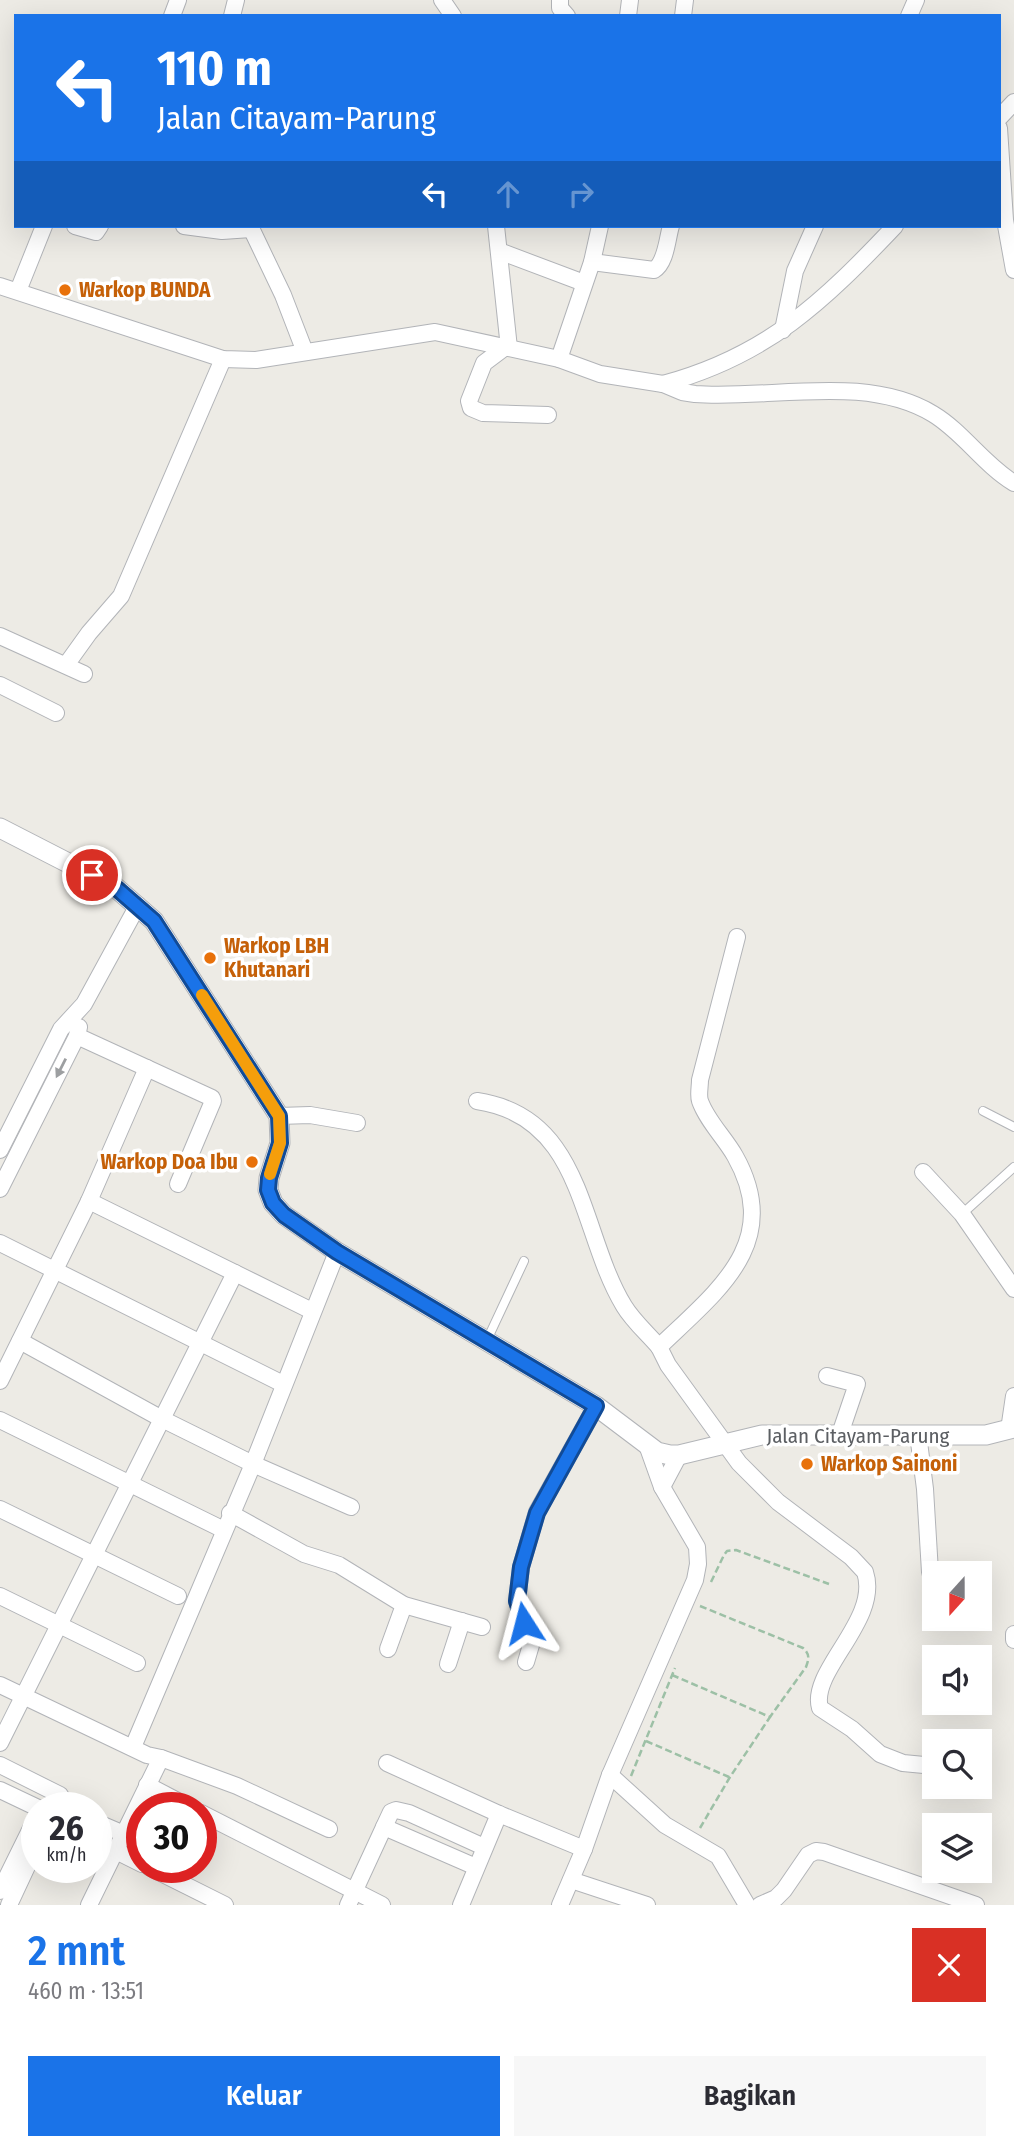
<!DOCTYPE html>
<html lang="id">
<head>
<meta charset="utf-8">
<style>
  :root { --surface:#fff; --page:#f7f7f7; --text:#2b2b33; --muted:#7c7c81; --accent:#1a73e8 }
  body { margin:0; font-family:"Fira Sans Condensed",sans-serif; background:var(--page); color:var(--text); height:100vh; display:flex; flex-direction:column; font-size:26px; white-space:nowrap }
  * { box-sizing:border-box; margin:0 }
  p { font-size:23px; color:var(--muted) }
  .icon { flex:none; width:38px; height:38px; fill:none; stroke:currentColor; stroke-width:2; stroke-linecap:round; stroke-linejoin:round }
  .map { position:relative; height:1905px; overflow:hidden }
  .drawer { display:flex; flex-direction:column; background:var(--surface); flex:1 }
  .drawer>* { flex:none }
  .hud { position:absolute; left:14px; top:14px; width:987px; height:214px; border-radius:0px; box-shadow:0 7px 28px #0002; background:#1a73e8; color:#fff; overflow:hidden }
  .needle { width:46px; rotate:201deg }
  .fabs { position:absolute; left:922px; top:1561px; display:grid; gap:14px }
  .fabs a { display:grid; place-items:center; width:70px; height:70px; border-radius:0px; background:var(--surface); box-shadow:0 7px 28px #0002; font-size:35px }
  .speed { position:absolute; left:21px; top:1792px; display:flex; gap:14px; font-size:35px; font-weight:700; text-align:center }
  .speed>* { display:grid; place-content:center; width:91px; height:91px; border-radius:50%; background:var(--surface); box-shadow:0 7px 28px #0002; line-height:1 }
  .speed small { font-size:18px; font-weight:400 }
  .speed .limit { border:10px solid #d22; background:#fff; color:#111 }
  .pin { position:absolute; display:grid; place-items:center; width:60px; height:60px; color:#fff; margin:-30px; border:4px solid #fff; border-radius:50%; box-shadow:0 2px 7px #0007 }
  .me { position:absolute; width:77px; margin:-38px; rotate:351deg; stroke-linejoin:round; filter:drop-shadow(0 0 5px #0008) }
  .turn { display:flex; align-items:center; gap:24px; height:147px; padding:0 28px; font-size:32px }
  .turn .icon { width:91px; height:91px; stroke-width:2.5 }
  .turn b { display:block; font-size:49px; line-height:60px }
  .lanes { display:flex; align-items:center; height:66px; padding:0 28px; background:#0003; justify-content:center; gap:35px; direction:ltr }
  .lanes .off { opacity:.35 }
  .round { display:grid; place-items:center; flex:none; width:74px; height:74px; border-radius:0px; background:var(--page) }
  .overview { display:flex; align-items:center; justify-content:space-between; height:119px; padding:0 28px }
  h1 { font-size:42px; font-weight:600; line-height:52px; color:var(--accent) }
  .action { display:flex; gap:14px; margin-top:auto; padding:14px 28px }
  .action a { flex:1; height:80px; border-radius:0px; background:var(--accent); color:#fff; font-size:28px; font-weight:600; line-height:80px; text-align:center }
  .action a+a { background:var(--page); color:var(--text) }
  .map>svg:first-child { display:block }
</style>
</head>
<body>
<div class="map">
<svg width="1014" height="1905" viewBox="0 0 1014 1905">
  <rect width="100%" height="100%" fill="#edebe5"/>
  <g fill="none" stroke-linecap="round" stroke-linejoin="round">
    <defs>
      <g id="service">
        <path d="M983 1111 1014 1127"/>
        <path d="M962 1214 1014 1167"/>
        <path d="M487 1340 524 1261"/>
      </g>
      <g id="minor">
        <path d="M442 0 453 16"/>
        <path d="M560 0V8L567 16"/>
        <path d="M172 16 178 0"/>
        <path d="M232 16 236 0"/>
        <path d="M628 16 630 0"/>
        <path d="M683 16 685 0"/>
        <path d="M909 16 916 0"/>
        <path d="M999 118 1014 102"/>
        <path d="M999 128 1005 220 1014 270"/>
        <path d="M75 226 96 232 100 226"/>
        <path d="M184 226 222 231 251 229"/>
        <path d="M250 226 283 295 305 352"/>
        <path d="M496 226 509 348"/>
        <path d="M499 251 584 283"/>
        <path d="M592 262 654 270C666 263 667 239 671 226"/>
        <path d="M0 286 223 359 256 360 435 332 559 359 600 374 663 384 682 392 695 394C770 400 865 373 933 414 963 432 983 464 1014 483"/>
        <path d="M18 291 44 226"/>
        <path d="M783 330 795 271 815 226"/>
        <path d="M504 348 484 363 469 401 471 408 483 413 548 415"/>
        <path d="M559 359 592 262 600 226"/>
        <path d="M663 384C767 356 823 302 895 226"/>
        <path d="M0 636 84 674"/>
        <path d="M66 665 89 633 121 596 223 359"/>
        <path d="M0 685 56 713"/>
        <path d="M737 937 700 1080C700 1087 698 1095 700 1101 707 1121 725 1138 735 1156 784 1243 717 1291 659 1347L668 1365 739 1463 778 1502 851 1557 865 1572C881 1620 809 1671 820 1708L852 1729 880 1754 903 1763 924 1765 934 1770"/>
        <path d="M77 1036 212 1098 213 1101 178 1184"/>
        <path d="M477 1101C585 1117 579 1232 624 1306 633 1321 648 1334 659 1347"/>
        <path d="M279 1116 310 1115 357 1123"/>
        <path d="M0 1150 61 1029 84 1004 138 905"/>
        <path d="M923 1172 962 1214 1014 1289"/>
        <path d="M0 1189 77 1036 79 1027"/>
        <path d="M89 1201 312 1311"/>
        <path d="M0 1243 283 1384"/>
        <path d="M20 1341 162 1419 253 1464 351 1507"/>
        <path d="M827 1376 857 1384 840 1434"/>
        <path d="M0 1381 89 1201 147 1068"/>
        <path d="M0 1420 224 1530"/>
        <path d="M1009 1430 1014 1396"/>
        <path d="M918 1434 925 1489 930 1572"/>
        <path d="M662 1487 679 1455"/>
        <path d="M0 1509 178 1596"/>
        <path d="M230 1513 304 1554 339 1565 404 1605 482 1627"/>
        <path d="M0 1596 137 1663"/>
        <path d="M1014 1634V1640"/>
        <path d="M388 1649 404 1605"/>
        <path d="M526 1662 531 1645 517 1601 521 1567 537 1512 596 1406"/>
        <path d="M448 1664 462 1621"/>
        <path d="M0 1685 147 1755 161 1758 89 1905"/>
        <path d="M0 1743 235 1273"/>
        <path d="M133 1747 253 1464 337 1252"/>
        <path d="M161 1758 237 1786 329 1829"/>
        <path d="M387 1763 499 1814 584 1849"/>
        <path d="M0 1765 60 1795 67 1808"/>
        <path d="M610 1775 665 1825 718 1856 747 1905"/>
        <path d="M147 1785 191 1808"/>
        <path d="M0 1790 38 1808"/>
        <path d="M201 1813 382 1905"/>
        <path d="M96 1822 124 1834"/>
        <path d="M384 1827 391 1812 396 1810 409 1813 484 1847"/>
        <path d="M116 1851 142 1864"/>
        <path d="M149 1867 225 1905"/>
        <path d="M571 1880 647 1905"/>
        <path d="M0 1891 37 1816"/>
        <path d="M9 1905 37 1845"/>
        <path d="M348 1905 384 1827 476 1867"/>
        <path d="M461 1905 499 1814"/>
        <path d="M560 1905 584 1849 610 1775 695 1580 698 1564 697 1547 662 1487 647 1445"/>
        <path d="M760 1905 776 1898 784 1890 808 1855 816 1851 824 1852 976 1905"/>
      </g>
      <path id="tertiary" d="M0 828 115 887 154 921 279 1116 280 1143 269 1178 268 1190 273 1203 284 1215 337 1252 596 1406 657 1452 670 1455H679L762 1435H986L1014 1428"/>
    </defs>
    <use href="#service" stroke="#b2b4b8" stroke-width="10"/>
    <use href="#minor" stroke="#b2b4b8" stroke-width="18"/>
    <use href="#tertiary" stroke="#b2b4b8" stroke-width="21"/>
    <g stroke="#9dc0a6" stroke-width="2.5" stroke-dasharray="7 3.5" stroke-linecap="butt">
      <path d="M711 1582 724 1555 727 1551 736 1550 829 1584"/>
      <path d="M700 1606 803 1648C810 1654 809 1659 806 1667L770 1717"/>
      <path d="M672 1675 770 1717 730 1777 700 1828"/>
      <path d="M646 1741 729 1777"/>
      <path d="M631 1776 675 1668"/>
    </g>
    <use href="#service" stroke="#fff" stroke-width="8"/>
    <use href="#minor" stroke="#fff" stroke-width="16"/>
    <use href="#tertiary" stroke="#fff" stroke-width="19"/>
  </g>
  <defs><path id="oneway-solid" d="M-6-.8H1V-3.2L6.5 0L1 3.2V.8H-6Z" transform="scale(1.75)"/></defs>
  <use fill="#9d9fa1" href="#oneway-solid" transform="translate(61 1068) rotate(117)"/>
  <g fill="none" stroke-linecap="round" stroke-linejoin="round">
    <defs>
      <path id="route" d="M92 875 115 887 154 921 279 1116 280 1143 269 1178 268 1190 273 1203 284 1215 337 1252 596 1406 537 1513 521 1567 517 1601 524 1623"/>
    </defs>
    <use href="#route" stroke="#114b97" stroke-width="18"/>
    <use href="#route" stroke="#1a73e8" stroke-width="12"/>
    <path stroke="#f59e0b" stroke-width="12" d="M202 995 279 1116 280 1143 270 1174"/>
  </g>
  <g fill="#e8710a" stroke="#fff" stroke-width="2.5">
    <circle cx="65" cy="290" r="7"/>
    <circle cx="210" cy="958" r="7"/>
    <circle cx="252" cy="1162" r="7"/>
    <circle cx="807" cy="1464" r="7"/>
  </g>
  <g text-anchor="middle" stroke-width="7" stroke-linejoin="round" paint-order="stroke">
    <g font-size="21" font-weight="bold" fill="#c56008" stroke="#fff" text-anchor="start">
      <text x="79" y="297">Warkop BUNDA</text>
      <text x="224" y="953">Warkop LBH<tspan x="224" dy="24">Khutanari</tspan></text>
      <text x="238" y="1169" text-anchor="end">Warkop Doa Ibu</text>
      <text x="821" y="1471">Warkop Sainoni</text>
    </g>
    <g font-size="21" fill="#5c5f63" stroke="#fff">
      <text x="858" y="1443">Jalan Citayam-Parung</text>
    </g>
  </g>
</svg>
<div class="fabs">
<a><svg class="needle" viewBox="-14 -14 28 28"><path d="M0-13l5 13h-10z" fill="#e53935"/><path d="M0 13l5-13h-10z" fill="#7c7c81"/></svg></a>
<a><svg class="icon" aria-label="sound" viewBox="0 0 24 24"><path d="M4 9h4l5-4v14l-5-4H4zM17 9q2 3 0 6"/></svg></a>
<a><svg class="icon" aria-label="search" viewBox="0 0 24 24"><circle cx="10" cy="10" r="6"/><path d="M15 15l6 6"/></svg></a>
<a><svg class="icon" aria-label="layers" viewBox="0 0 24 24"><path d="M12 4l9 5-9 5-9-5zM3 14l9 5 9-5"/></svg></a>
</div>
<div class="speed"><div>26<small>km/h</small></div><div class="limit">30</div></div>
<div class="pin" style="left:92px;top:875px;background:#d93025"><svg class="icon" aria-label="arrive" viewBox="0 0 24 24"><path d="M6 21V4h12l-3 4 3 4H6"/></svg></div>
<svg class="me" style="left:524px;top:1623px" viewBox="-20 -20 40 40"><path d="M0-17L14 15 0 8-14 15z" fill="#1a73e8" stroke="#fff" stroke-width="4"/></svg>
<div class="hud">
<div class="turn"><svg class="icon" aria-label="left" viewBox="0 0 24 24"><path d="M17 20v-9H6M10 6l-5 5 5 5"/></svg><div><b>110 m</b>Jalan Citayam-Parung</div></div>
<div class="lanes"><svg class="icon" aria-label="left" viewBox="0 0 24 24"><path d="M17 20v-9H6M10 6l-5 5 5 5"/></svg><svg class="icon off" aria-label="ahead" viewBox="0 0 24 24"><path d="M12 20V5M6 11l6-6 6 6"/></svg><svg class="icon off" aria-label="right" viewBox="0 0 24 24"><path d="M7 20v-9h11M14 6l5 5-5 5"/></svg></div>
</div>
</div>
<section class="drawer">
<div class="overview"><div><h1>2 mnt</h1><p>460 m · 13:51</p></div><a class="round" style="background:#d93025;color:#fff"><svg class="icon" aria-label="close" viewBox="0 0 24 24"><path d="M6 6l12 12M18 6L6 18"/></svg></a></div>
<div class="action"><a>Keluar</a><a>Bagikan</a></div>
</section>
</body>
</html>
